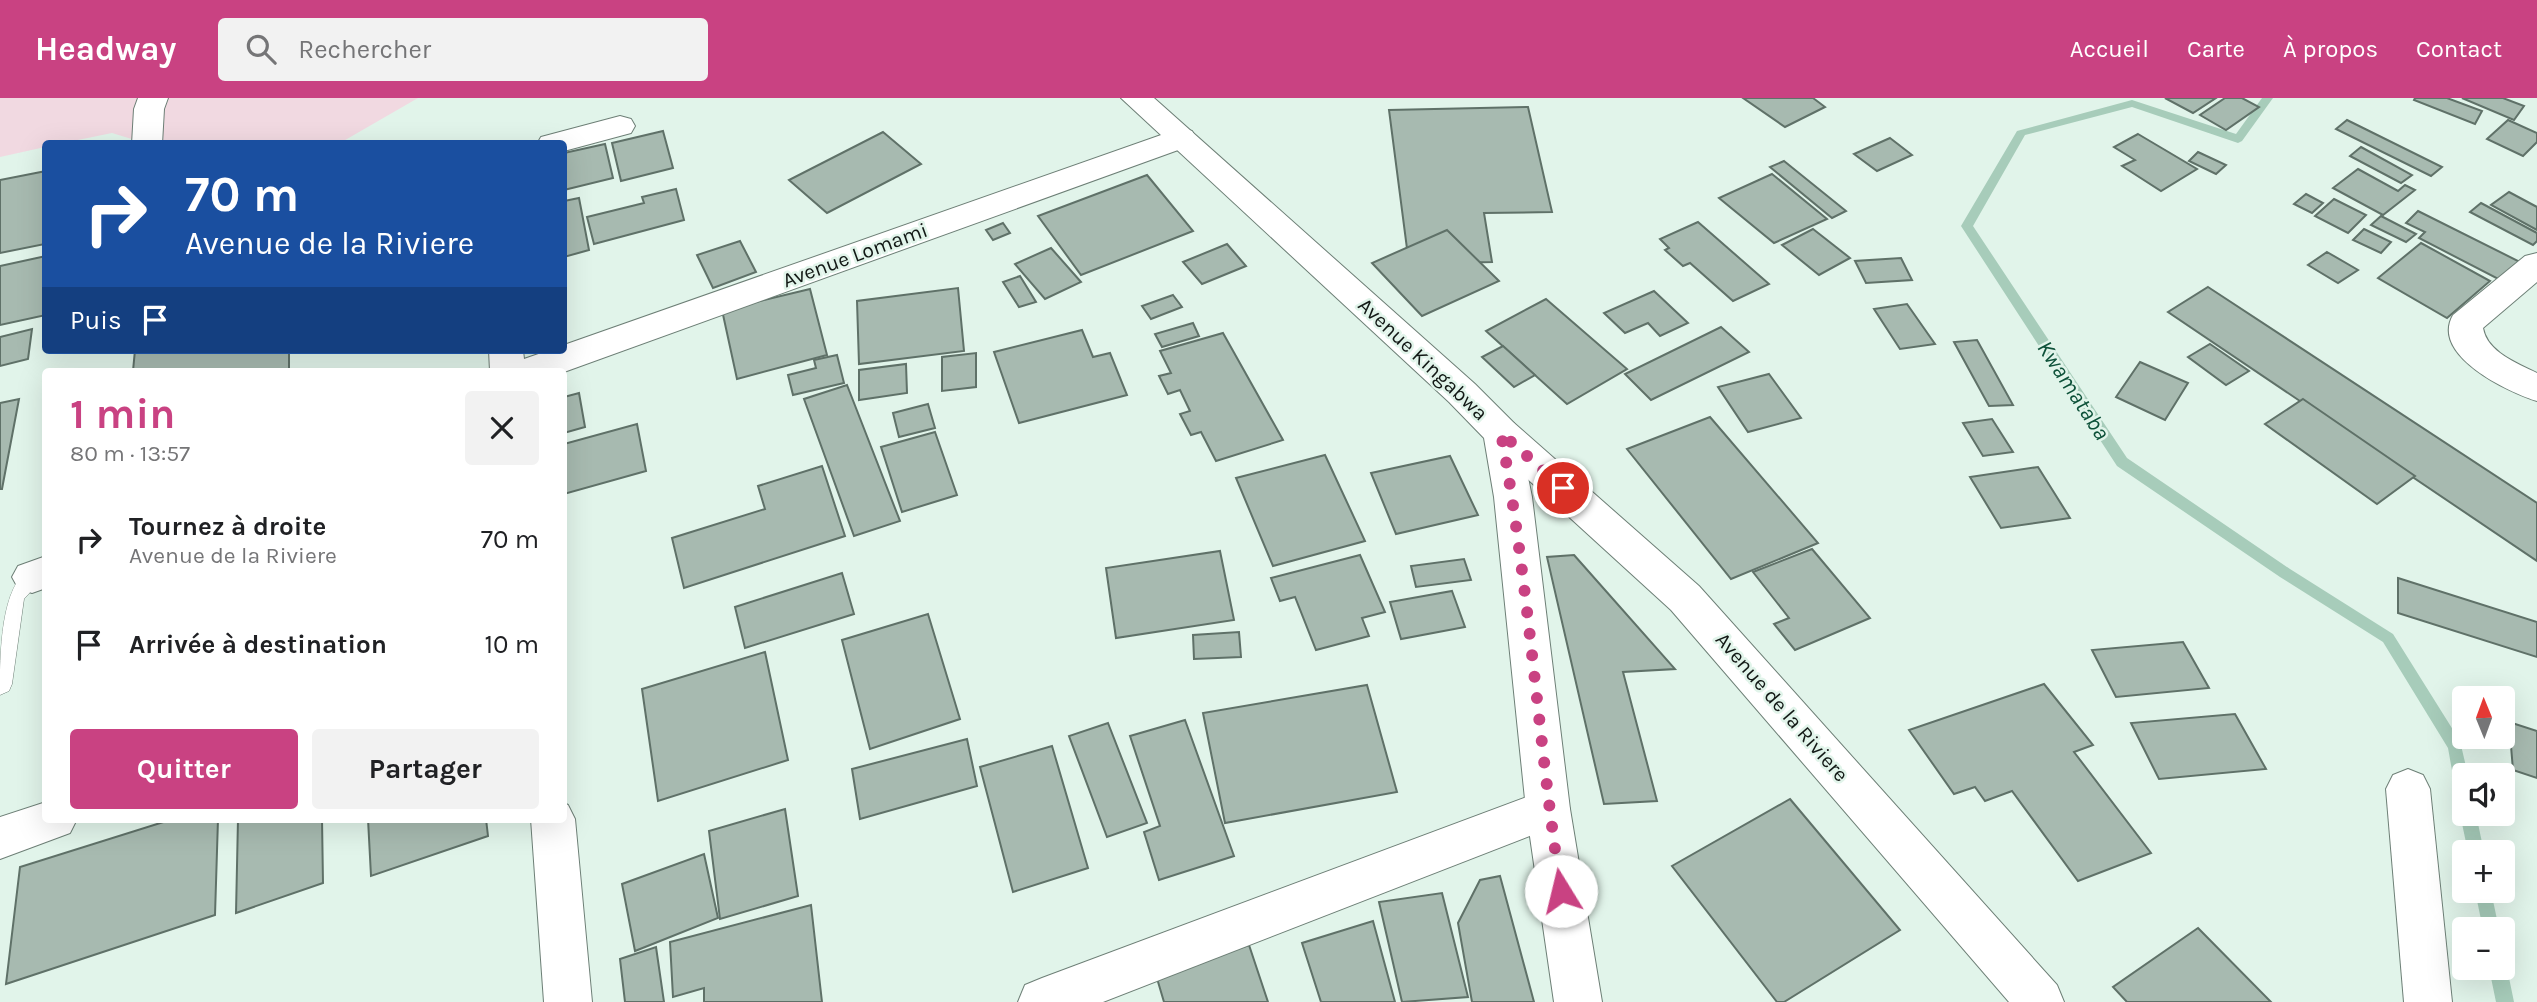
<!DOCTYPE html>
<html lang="fr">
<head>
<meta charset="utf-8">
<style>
  :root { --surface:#fff; --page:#f2f2f2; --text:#202124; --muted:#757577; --accent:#c94282 }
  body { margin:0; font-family:Karla,sans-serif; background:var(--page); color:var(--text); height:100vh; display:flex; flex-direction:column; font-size:26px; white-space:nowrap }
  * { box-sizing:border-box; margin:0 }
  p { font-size:23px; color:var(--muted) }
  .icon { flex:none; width:38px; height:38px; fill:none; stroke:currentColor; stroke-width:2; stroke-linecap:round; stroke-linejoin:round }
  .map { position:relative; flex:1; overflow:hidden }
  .details { position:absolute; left:42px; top:270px; width:525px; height:455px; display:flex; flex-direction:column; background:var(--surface); border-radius:7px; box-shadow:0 7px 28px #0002 }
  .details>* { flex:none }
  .hud { position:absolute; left:42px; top:42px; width:525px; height:214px; border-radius:7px; box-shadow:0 7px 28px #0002; background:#1a4fa0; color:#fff; overflow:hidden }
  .needle { width:46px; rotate:359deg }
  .fabs { position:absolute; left:2452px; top:588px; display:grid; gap:14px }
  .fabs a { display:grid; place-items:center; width:63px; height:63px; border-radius:7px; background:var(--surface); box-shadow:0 7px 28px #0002; font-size:35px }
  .pin { position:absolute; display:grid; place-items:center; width:60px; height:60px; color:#fff; margin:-30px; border:4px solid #fff; border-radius:50%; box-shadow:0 2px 7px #0007 }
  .me { position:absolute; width:77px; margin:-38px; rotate:351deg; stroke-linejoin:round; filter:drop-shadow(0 0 5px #0008) }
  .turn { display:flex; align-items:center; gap:24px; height:147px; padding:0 28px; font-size:32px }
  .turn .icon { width:91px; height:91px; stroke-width:2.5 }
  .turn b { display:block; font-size:49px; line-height:60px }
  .then { display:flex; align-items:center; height:66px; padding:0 28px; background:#0003; gap:14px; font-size:26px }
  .round { display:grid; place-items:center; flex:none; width:74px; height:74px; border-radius:7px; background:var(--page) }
  .overview { display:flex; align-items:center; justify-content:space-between; height:119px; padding:0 28px }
  h1 { font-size:42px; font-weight:700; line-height:52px; color:var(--accent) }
  .cta { display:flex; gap:14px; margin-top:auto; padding:14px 28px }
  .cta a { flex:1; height:80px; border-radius:7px; background:var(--accent); color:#fff; font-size:28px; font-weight:700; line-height:80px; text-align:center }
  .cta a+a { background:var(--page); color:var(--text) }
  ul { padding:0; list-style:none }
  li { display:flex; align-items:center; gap:21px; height:105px; padding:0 28px }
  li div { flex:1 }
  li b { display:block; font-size:26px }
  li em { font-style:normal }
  header { display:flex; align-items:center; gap:42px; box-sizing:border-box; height:98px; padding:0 35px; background:var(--accent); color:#fff }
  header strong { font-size:33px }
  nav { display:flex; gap:38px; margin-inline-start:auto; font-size:24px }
  .search { width:490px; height:63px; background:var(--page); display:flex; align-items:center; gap:18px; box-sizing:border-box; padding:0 24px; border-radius:7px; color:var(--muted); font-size:26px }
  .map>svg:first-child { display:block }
</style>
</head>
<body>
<header>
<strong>Headway</strong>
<div class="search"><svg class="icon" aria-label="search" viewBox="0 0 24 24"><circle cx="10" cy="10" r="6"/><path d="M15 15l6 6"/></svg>Rechercher</div>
<nav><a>Accueil</a><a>Carte</a><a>À propos</a><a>Contact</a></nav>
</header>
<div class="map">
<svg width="2537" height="904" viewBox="0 0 2537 904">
  <rect width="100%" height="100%" fill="#e1f4ea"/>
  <path fill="#f1d9e1" d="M0 0H418L340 45 148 46 112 35 63 45 46 46 45 49 0 59Z"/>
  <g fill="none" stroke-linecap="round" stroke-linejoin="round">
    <g fill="#a7ccba" fill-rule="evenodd">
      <path d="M2262 0H2273L2242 43 2238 45 2132 9 2025 37 1973 128 2127 360 2290 471 2393 536 2460 643 2468 677H2464V702L2458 700 2456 695 2448 650 2383 544 2280 479 2117 368 1961 128 2017 33 2132 2 2236 36Z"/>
      <path d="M2464 710V716H2476L2484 754H2468L2460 716Z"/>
      <path d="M2475 793H2491L2499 831H2483Z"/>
      <path d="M2502 863 2507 870 2514 904H2496L2489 870H2502Z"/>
    </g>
  </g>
  <g fill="#a7bab0" stroke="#5f7168" stroke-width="2">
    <path d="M1743 0H1813L1825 9 1785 29Z"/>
    <path d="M2165 0H2216L2193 15Z"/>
    <path d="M2225 0H2242L2259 9 2226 32 2200 17Z"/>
    <path d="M2415 0H2447L2482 13 2475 26 2414 2Z"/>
    <path d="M2462 0H2503L2524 8 2514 22Z"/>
    <path d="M1528 9 1552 114 1484 115 1492 164 1409 166 1389 12Z"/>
    <path d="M2347 22 2442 69 2431 78 2336 31Z"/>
    <path d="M2508 22 2537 35V44L2523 58 2487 41Z"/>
    <path d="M663 33 673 70 621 83 612 45Z"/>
    <path d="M883 34 921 66 827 115 789 82Z"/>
    <path d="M2138 36 2197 71 2161 93 2122 68 2135 62 2114 49Z"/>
    <path d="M1890 40 1912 57 1877 73 1854 56Z"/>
    <path d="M605 46 613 80 564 92V55Z"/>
    <path d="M2361 49 2412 77 2401 85 2350 58Z"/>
    <path d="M2198 54 2226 67 2216 76 2189 63Z"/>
    <path d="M1784 63 1846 113 1832 120 1770 69Z"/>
    <path d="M2358 71 2398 93 2405 87 2415 92 2383 117 2333 90Z"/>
    <path d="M46 73 45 146 0 155V82Z"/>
    <path d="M1772 76 1827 121 1774 145 1719 100Z"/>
    <path d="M1147 77 1193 133 1081 177 1038 118Z"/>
    <path d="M676 91 684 122 594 146 587 119 644 105 642 99Z"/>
    <path d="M2509 94 2537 109V132L2491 107Z"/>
    <path d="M2306 96 2323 105 2312 115 2294 106Z"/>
    <path d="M579 100 589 152 564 159V103Z"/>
    <path d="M2334 101 2366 117 2348 135 2315 118Z"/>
    <path d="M2481 105 2537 135V143L2533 147 2470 114Z"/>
    <path d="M2418 113 2526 167 2508 186 2419 140 2425 134 2406 125Z"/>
    <path d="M2381 118 2416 136 2406 144 2371 127Z"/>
    <path d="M1698 124 1769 186 1733 203 1690 165 1683 168 1665 152 1669 150 1660 141Z"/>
    <path d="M1003 125 1010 135 993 142 986 132Z"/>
    <path d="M1813 131 1850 160 1819 177 1782 147Z"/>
    <path d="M2364 131 2391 144 2381 155 2353 142Z"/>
    <path d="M1447 132 1499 183 1422 218 1372 165Z"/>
    <path d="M740 143 756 174 713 190 697 157Z"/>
    <path d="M2421 145 2490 183 2447 220 2378 180Z"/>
    <path d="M1227 146 1246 168 1202 186 1183 164Z"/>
    <path d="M1051 150 1081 184 1045 201 1015 166Z"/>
    <path d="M2327 154 2358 172 2338 185 2308 167Z"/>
    <path d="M46 158V217L0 227V168Z"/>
    <path d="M1901 160 1912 182 1866 185 1855 163Z"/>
    <path d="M1020 178 1036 204 1019 209 1003 184Z"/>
    <path d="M2208 189 2537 405V463L2168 214Z"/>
    <path d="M958 190 964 253 859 266 857 203Z"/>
    <path d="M810 191 827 257 737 281 722 212Z"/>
    <path d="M1654 193 1688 225 1660 238 1648 225 1625 235 1604 215Z"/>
    <path d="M1173 197 1182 209 1151 221 1142 208Z"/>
    <path d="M1546 201 1627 271 1567 306 1486 233Z"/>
    <path d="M1907 206 1935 246 1900 251 1874 211Z"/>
    <path d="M1193 225 1199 238 1162 249 1155 236Z"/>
    <path d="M1721 229 1749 254 1651 302 1625 276Z"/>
    <path d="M32 231 28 261 0 268V239Z"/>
    <path d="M1082 232 1093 259 1110 255 1127 297 1019 325 994 254Z"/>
    <path d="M1223 235 1283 342 1216 363 1201 334 1191 337 1180 316 1190 313 1180 292 1168 296 1159 278 1171 275 1160 253Z"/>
    <path d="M1977 242 2013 307 1989 308 1954 244Z"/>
    <path d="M2210 246 2249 273 2226 287 2188 259Z"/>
    <path d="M1503 248 1535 277 1514 289 1482 259Z"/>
    <path d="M135 252H289V273H133Z"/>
    <path d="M976 255V289L942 293V259Z"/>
    <path d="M837 257 844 285 793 297 788 277 816 270 814 262Z"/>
    <path d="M2140 264 2188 285 2165 322 2116 299Z"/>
    <path d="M906 266 907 295 859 302V272Z"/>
    <path d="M1769 276 1801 320 1748 334 1718 289Z"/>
    <path d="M847 287 900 423 854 438 804 301Z"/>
    <path d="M579 295 585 329 564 335V299Z"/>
    <path d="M19 301 2 391H0V305Z"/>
    <path d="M2303 301 2415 378 2377 406 2265 326Z"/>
    <path d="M928 306 935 330 899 339 893 315Z"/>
    <path d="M1710 319 1818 445 1731 481 1627 351Z"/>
    <path d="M1992 321 2013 354 1983 358 1963 325Z"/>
    <path d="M637 326 646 373 564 396V346Z"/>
    <path d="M935 334 957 397 902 414 881 349Z"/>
    <path d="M1325 357 1365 443 1273 468 1236 380Z"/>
    <path d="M1450 358 1478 417 1396 436 1371 375Z"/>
    <path d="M822 368 845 438 684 490 672 440 765 411 758 388Z"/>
    <path d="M2038 369 2070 420 2001 430 1970 379Z"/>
    <path d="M1812 451 1870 520 1795 552 1774 526 1789 520 1753 474Z"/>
    <path d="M1220 453 1234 522 1116 540 1106 470Z"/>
    <path d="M1360 457 1385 514 1362 520 1369 538 1316 552 1295 499 1280 503 1271 480Z"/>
    <path d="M1574 457 1675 571 1623 574 1657 703 1604 706 1547 459Z"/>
    <path d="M1464 461 1471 482 1416 489 1411 468Z"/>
    <path d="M842 475 854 516 745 550 735 509Z"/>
    <path d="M2398 480 2537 524V559L2398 515Z"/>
    <path d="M1452 493 1465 529 1401 541 1390 504Z"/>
    <path d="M928 516 960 621 870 651 842 542Z"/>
    <path d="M1239 534 1241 559 1194 561 1193 537Z"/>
    <path d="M2183 544 2209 590 2116 599 2092 552Z"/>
    <path d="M765 554 788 662 658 703 642 591Z"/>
    <path d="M2044 586 2093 647 2074 654 2151 755 2078 783 2012 693 1985 703 1975 689 1954 696 1909 632Z"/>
    <path d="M1367 587 1397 694 1225 725 1203 615Z"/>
    <path d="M2235 616 2266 671 2159 681 2131 625Z"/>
    <path d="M1185 622 1234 758 1159 782 1144 734 1160 728 1130 638Z"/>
    <path d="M2509 624 2537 633V680L2513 672Z"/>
    <path d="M1108 625 1147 725 1107 739 1069 638Z"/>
    <path d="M967 641 977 688 860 721 852 671Z"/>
    <path d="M1052 648 1088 770 1013 794 980 669Z"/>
    <path d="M1790 701 1900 832 1784 904H1777L1672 768Z"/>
    <path d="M785 711 798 798 720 821 709 733Z"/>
    <path d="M173 721H218L215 817 6 886 20 769Z"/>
    <path d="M238 721H322L323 785 236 815Z"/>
    <path d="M368 721H486L488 738 371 778Z"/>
    <path d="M704 756 718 820 635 853 622 786Z"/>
    <path d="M1500 778 1534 904H1472L1458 825 1480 782Z"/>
    <path d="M1442 795 1468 899 1402 904 1379 804Z"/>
    <path d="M811 807 822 904H704V890L673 899 670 844Z"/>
    <path d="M1373 823 1395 904H1321L1302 845Z"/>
    <path d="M2198 830 2271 904H2127L2113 889Z"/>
    <path d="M1249 847 1268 904H1164L1156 877Z"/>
    <path d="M656 849 664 904H625L620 861Z"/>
  </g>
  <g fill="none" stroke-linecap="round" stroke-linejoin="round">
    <defs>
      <path id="service" d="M32 470 40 472 44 479 24 501 12 586 9 593 0 597C0 557 0 485 32 470Z"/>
      <g id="minor">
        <path d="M138 0H168L164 11 162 46H132L134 11Z"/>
        <path d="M620 18 631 21 635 28 631 35 564 53V46H537L541 39Z"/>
        <path d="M1181 30 1192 33 1196 40 1192 47 564 274 490 273 489 252H523L524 261 550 252H564V247Z"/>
        <path d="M2537 155V184L2483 230C2487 254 2517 265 2537 275V303C2508 294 2430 257 2453 217L2525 158Z"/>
        <path d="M1501 321 1514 325 1699 488 2057 887 2064 904H2009L1671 512 1488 345 1483 335 1488 325Z"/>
        <path d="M46 458V490L32 495 18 490 12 479 18 468Z"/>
        <path d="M2408 671 2423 677 2430 691 2452 904H2404L2386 691 2393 677Z"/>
        <path d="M1548 691 1563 697 1570 711 1563 725 1103 904H1018L1025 887 1042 880Z"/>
        <path d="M46 704V721H77L70 735 0 761V719Z"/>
        <path d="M564 705 568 707 575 721 592 904H544L531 721H564Z"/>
      </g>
      <path id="tertiary" d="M1121 0H1154L1475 286 1514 325 1519 335 1532 399 1570 711 1602 904H1554L1526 711 1494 399 1484 340 1449 304Z"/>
    </defs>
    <use href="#service" stroke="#6d7f76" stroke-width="1"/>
    <use href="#minor" stroke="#6d7f76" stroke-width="2"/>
    <use href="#tertiary" stroke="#6d7f76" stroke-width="2"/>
    <use href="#service" fill="#fff" fill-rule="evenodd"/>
    <use href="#minor" fill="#fff" fill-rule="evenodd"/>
    <use href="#tertiary" fill="#fff" fill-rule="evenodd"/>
  </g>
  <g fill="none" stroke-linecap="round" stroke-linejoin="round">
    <path stroke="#c94282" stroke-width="12" stroke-dasharray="0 21.6" d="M1561 793C1538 641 1529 487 1501 335L1563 390"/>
  </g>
  <g text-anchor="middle" stroke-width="5" stroke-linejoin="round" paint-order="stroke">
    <g font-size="21" fill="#121815" stroke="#e1f4ea">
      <text transform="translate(855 157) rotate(-20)" y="7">Avenue Lomami</text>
      <text transform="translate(1423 261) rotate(43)" y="7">Avenue Kingabwa</text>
      <text transform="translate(1782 609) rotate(49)" y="7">Avenue de la Riviere</text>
    </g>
    <g font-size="23" font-style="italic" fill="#0d5139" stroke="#e1f4ea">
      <text transform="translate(2074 292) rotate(57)" y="8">Kwamataba</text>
    </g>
  </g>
</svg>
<div class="fabs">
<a><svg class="needle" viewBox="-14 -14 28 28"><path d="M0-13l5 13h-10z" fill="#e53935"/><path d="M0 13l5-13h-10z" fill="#757577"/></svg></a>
<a><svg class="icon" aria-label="sound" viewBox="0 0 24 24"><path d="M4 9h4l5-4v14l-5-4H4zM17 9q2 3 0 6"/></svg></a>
<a>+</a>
<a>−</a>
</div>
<div class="pin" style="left:1563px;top:390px;background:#d93025"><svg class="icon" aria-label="arrive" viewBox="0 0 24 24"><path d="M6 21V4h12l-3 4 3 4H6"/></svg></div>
<svg class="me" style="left:1561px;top:793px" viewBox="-20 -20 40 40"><circle r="19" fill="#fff"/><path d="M0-13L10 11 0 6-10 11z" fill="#c94282"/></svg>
<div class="hud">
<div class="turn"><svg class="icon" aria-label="right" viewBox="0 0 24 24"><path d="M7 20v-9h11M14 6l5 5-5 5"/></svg><div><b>70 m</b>Avenue de la Riviere</div></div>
<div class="then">Puis<svg class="icon" aria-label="arrive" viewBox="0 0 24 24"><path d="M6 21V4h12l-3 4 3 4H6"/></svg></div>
</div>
<section class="details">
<div class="overview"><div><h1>1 min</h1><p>80 m · 13:57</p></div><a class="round"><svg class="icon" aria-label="close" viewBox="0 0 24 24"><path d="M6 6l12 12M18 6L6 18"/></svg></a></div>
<ul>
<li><svg class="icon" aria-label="right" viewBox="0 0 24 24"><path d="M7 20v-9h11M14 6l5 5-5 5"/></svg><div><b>Tournez à droite</b><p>Avenue de la Riviere</p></div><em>70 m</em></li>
<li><svg class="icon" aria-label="arrive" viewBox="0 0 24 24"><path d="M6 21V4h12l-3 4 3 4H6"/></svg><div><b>Arrivée à destination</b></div><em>10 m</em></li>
</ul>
<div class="cta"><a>Quitter</a><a>Partager</a></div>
</section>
</div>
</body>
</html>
